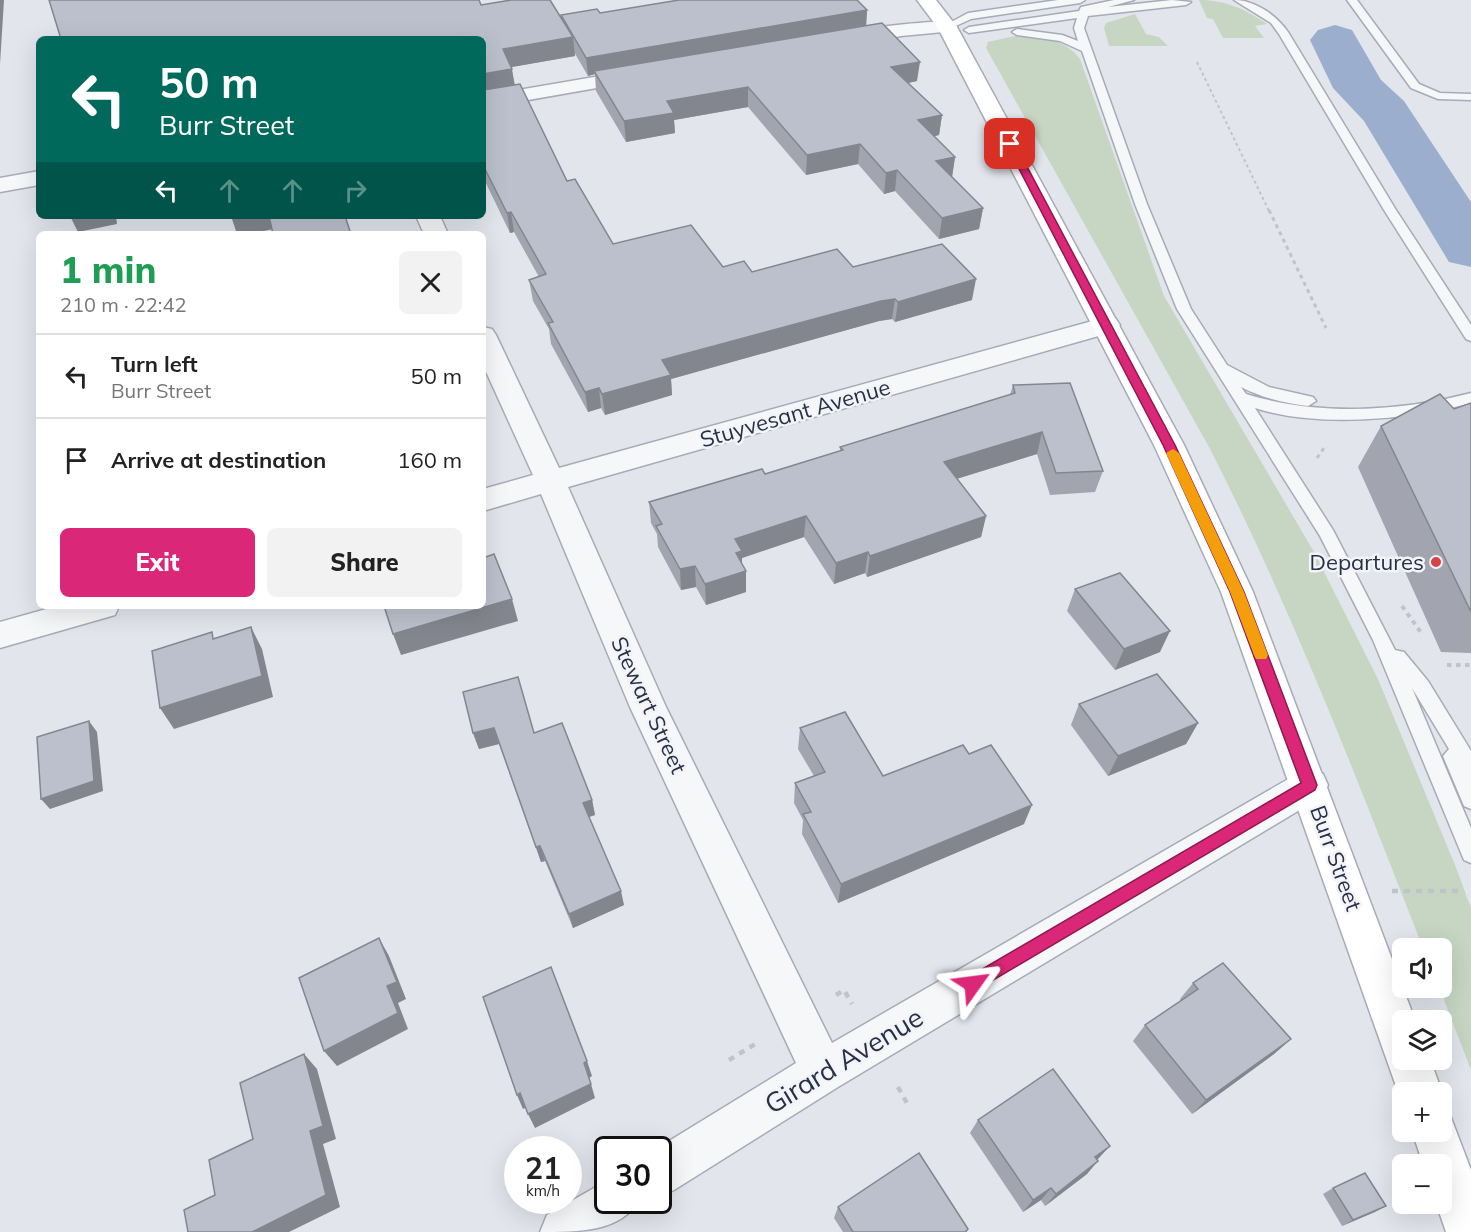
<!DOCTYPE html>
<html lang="en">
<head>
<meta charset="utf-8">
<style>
  :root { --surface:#fff; --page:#f2f2f2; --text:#222; --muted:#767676; --line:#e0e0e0; --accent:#db2777 }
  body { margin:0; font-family:Mulish,sans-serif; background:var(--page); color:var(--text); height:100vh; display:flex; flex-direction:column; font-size:22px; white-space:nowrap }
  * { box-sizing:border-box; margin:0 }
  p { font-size:20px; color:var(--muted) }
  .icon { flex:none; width:33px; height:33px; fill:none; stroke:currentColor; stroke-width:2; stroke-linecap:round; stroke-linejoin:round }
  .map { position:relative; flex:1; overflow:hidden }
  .side { position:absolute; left:36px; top:231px; width:450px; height:378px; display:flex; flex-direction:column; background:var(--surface); border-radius:9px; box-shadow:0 6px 24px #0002 }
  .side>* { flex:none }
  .hud { position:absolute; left:36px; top:36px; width:450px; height:183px; border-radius:9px; box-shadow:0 6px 24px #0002; background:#00695c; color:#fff; overflow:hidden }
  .buttons { position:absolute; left:1392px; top:938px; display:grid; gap:12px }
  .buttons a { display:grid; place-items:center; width:60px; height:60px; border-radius:9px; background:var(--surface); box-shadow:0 6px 24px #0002; font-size:30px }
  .speed { position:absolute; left:504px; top:1136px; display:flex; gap:12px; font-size:30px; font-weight:700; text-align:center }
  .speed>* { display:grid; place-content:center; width:78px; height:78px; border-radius:50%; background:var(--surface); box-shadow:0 6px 24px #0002; line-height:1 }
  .speed small { font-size:15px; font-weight:400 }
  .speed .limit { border:3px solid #111; border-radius:9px; background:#fff; color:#111 }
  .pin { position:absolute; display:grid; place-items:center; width:51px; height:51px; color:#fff; margin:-26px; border-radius:12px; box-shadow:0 3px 9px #0006 }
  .me { position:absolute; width:66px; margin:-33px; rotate:59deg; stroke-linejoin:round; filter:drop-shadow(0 0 4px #0008) }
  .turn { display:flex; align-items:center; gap:21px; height:126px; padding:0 24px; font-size:27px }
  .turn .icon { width:78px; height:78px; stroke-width:2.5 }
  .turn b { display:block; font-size:42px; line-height:51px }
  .lanes { display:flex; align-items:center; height:57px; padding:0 24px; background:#0003; justify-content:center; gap:30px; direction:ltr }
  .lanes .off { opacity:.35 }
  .round { display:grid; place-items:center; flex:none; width:63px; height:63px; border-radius:9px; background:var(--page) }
  .summary { display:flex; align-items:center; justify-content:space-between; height:102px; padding:0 24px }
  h1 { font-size:36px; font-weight:800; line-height:45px; color:#1e9e55 }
  .button { display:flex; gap:12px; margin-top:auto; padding:12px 24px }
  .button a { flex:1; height:69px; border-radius:9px; background:var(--accent); color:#fff; font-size:24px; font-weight:800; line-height:69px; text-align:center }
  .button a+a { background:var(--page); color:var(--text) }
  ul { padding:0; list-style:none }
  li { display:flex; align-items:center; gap:18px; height:84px; padding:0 24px; border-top:2px solid var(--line) }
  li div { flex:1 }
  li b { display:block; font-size:22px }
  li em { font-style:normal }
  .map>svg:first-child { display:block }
</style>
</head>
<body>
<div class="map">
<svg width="1471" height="1232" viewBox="0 0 1471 1232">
  <rect width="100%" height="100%" fill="#e2e5ec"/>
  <g fill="#c6d6c3">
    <path d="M1199 0C1226 0 1245 9 1267 24L1255 26 1264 38H1223L1213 19 1207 18Z"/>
    <path d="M1135 14 1146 34 1159 37 1168 46H1109L1104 28 1106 23Z"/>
    <path d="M1015 36C1038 37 1065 38 1080 59L1164 296 1314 552 1378 679 1457 870 1471 908V1070L1439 987H1442V948H1423C1357 779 1292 609 1209 447L986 48 988 42Z"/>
  </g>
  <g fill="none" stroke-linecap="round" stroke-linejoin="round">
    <path fill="#9caece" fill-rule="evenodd" d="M1335 25 1352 30 1381 80 1404 101 1471 202V267L1449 262 1364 121 1333 88 1310 40 1318 30Z"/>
    <defs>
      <g id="service">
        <path d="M1058 0H1085L1080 3 971 19 947 30 942 27 968 13Z"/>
        <path d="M1114 0H1134L1108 7 1172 0 1191 2 1186 5 1088 16 1084 28 1147 204 1191 309 1227 365 1269 387 1313 397 1316 401 1308 406C1285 403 1262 398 1241 387L1246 394C1316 416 1400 412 1471 393V403C1410 420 1316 428 1255 408L1333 530 1395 650 1404 652 1428 681 1471 751V809L1464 806 1443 756 1449 749 1412 688 1471 828V863L1464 860 1373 640 1320 536 1177 309 1135 204 1082 51 1060 41 1017 35 1012 32 1017 29 1062 35 1078 41 1074 28 1077 18 969 33 964 30 969 27 1079 11 1081 7Z"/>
        <path d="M1234 0C1255 0 1276 15 1288 32L1396 210 1471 325V341L1466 339 1384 210 1279 34 1271 23Z"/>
        <path d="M1347 0H1357L1419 84 1440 93 1471 94V100L1438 99 1411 88Z"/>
      </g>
      <g id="minor">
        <path d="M416 216H440L448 234H424Z"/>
        <path d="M1107 317 1116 319 1120 325 1116 331 568 487 666 707 832 1043 1297 774 1310 769 1323 774 1328 785 1323 796 838 1087 674 1190 658 1197V1149H656L796 1063 630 707 541 494 483 511V489L533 475 483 365V327L492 329 496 335 559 468Z"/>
        <path d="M57 606H119L115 615 0 648V622Z"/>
        <path d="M608 1180V1200H639C621 1232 579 1232 540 1232L547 1215Z"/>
      </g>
      <g id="tertiary">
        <path d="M947 21 954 23 957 27 954 31 901 36 846 46 836 40C845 27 929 22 947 21Z"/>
        <path d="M641 69 648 71 651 75 648 79 483 108V96Z"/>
        <path d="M39 171V185L0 192V178Z"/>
      </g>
      <g id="secondary">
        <path d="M917 0H936L957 27 1184 445 1253 592 1415 1020H1402V1059H1430L1442 1092V1093L1402 1092V1103L1221 592 1154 445 938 28Z"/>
        <path d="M1442 1112 1450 1115 1471 1170V1232H1446L1436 1203H1442V1164H1423L1412 1131H1442Z"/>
      </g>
    </defs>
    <use href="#service" stroke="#a7abb7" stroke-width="3"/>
    <use href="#minor" stroke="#a7abb7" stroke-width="3"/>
    <use href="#tertiary" stroke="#a7abb7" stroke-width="3"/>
    <use href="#secondary" stroke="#a7abb7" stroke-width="3"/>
    <path stroke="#c1c3ca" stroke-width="2" stroke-dasharray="3 3" stroke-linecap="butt" d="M1197 62 1269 211"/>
    <g stroke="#c1c3ca" stroke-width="3" stroke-dasharray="4 4" stroke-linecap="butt">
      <path d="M1269 210 1326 328"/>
      <path d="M1317 458 1326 445"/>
    </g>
    <g stroke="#c1c3ca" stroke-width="4" stroke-dasharray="4.5 4.5" stroke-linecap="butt">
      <path d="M1402 606 1422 634"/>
      <path d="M1447 665H1471"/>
    </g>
    <g stroke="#c1c3ca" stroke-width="4.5" stroke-dasharray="6 6" stroke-linecap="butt">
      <path d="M1392 891H1459"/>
      <path d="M836 995 844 990 852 1004"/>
      <path d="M729 1060 757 1043"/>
      <path d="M898 1087 908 1105"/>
    </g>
    <use href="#service" fill="#f6f7f9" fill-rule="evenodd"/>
    <use href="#minor" fill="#f6f7f9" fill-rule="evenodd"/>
    <use href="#tertiary" fill="#f6f7f9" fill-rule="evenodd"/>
    <use href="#secondary" fill="#fff" fill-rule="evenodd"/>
  </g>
  <g fill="#a2a5af">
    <path d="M481 5 561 19V15L600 13 867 10 866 25 917 81 908 83 942 115 939 135 934 136 955 157 952 177 983 208 979 229 939 239 895 191 884 194 858 164 806 175 748 107 674 120 675 133 626 142 596 91 595 74 588 76 574 52 575 56 511 67 515 85 567 181 613 244 723 267 752 272 853 267 972 300 895 322 892 319 879 321 671 379 672 395 605 415 601 408 588 412 551 344 549 329 533 301 529 280 539 277 514 232 510 233 483 177V39Z"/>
    <path d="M1013 385 1103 471 1095 492 1050 495 1037 454 956 479 986 516 981 537 867 577 865 573 834 584 804 537 742 558V565L746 571V592L706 605 696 587 681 590 658 547 657 534 651 523 649 502 765 474 840 451V447L1010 395Z"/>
    <path d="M1471 403V653L1441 652 1358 467 1381 426 1454 409Z"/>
    <path d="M1075 589 1160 652 1115 670 1067 611Z"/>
    <path d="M1079 704 1198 723 1186 744 1108 776 1071 725Z"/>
    <path d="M800 728 883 776 1024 824 838 903 802 834 803 820 794 803 795 783 814 776 798 749Z"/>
    <path d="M473 733H534L592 800 595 815 589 817 624 905 573 928 545 861 541 862 499 744 479 749Z"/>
    <path d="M1193 983 1291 1039 1274 1054 1192 1114 1133 1041 1145 1025 1181 1001 1180 999Z"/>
    <path d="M978 1120 1097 1159 1087 1174 1045 1206 1041 1200 1023 1212 970 1133Z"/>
    <path d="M1333 1188 1386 1206 1342 1226 1323 1194Z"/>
    <path d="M838 1207 968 1229 967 1232H843L834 1218Z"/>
  </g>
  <g fill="#84868f">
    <path d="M0 0H4L0 64Z"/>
    <path d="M867 10 866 28 594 71 595 74 588 76 586 58Z"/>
    <path d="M573 37 575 56 506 68 503 49Z"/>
    <path d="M920 62 917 81 889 87 891 67Z"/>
    <path d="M512 69 515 88 483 94V74Z"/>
    <path d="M748 87V107L674 120 675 133 626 142 624 121 667 101Z"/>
    <path d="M942 115 939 135 915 141 918 120Z"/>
    <path d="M860 144 858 164 806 175 807 155Z"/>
    <path d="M955 157 952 177 936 161Z"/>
    <path d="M897 170 895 191 884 194 886 173Z"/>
    <path d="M983 208 979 229 939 239 942 218Z"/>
    <path d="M511 212 514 232 510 233 507 213Z"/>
    <path d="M70 216H116L117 224 78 232Z"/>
    <path d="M231 216H269L274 229 248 234H237Z"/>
    <path d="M976 279 972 300 895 322 898 302Z"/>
    <path d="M895 299 892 319 879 321 671 379 672 395 605 415 602 394 662 360 881 301Z"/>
    <path d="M599 388 601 408 588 412 585 392Z"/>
    <path d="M1042 432 1037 454 940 484 944 462Z"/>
    <path d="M806 516 804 537 742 558V572L746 571V592L706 605 705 584 736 574 735 539Z"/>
    <path d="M986 516 981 537 867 577 870 556Z"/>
    <path d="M868 552 865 573 834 584 836 563Z"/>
    <path d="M695 566 696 587 681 590 680 569Z"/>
    <path d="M512 599 518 621 401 655 393 634Z"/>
    <path d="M251 627 262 649 273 697 174 729 160 708Z"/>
    <path d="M1170 631 1160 652 1115 670 1124 649Z"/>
    <path d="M89 721 97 732 103 791 50 809 41 799Z"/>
    <path d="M1198 723 1186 744 1108 776 1118 756Z"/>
    <path d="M494 728 499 744 479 749 473 733Z"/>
    <path d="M592 800 595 815 586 818 583 803Z"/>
    <path d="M1032 805 1024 824 838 903 841 884Z"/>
    <path d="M540 846 545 861 541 862 536 847Z"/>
    <path d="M621 891 624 905 573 928 569 914Z"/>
    <path d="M379 938 389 956 406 999 398 1003 408 1029 337 1066 324 1051 387 986Z"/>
    <path d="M1291 1039 1274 1054 1192 1114 1206 1100Z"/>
    <path d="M304 1054 317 1069 336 1139 323 1144 340 1207 289 1232H252L310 1131Z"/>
    <path d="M587 1061 592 1076 589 1078 584 1063Z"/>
    <path d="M591 1084 595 1098 535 1128 528 1114Z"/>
    <path d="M520 1093 527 1107 523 1109 517 1095Z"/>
    <path d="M1110 1146 1098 1159 1084 1169 1095 1157Z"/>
    <path d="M1098 1161 1087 1174 1045 1206 1056 1194Z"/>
    <path d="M1051 1188 1041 1200 1023 1212 1033 1200Z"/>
    <path d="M1386 1206 1375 1212 1342 1226 1353 1220Z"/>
  </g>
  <g fill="#bcc0cc" stroke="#84868f" stroke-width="1.5">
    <path d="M49 0H479L481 5 511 0H550L573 37 503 49 512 69 483 74V39H61Z"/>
    <path d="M679 0H857L867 10 586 58 561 15 597 9 600 13Z"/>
    <path d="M882 23 920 62 891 67 942 115 918 120 955 157 936 161 983 208 942 218 897 170 886 173 860 144 807 155 748 87 667 101 674 113 624 121 594 71Z"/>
    <path d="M520 84 567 181 575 179 613 244 691 225 723 267 744 261 752 272 837 249 853 267 942 244 976 279 898 302 895 299 881 301 662 360 671 375 602 394 599 388 585 392 548 323 553 322 529 280 546 274 511 212 507 213 483 165V90Z"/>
    <path d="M269 216H345L351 234H273Z"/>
    <path d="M1070 383 1103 471 1056 473 1042 432 944 462 986 516 870 556 868 552 836 563 806 516 735 539 742 551 736 553 746 571 705 584 695 566 680 569 656 526 662 524 649 502 762 469 765 474 843 450 840 447 1015 393 1013 385Z"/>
    <path d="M1440 394 1454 409 1471 403V612L1381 426Z"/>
    <path d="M494 554 512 599 393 634 384 606H483V558Z"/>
    <path d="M1120 573 1170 631 1124 649 1075 589Z"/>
    <path d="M251 627 262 676 160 708 152 651 212 632 213 639Z"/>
    <path d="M1157 674 1198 723 1118 756 1079 704Z"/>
    <path d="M518 677 534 733 562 723 592 800 583 803 621 891 569 914 540 846 536 847 494 728 473 733 463 692Z"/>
    <path d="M845 712 883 776 963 745 969 754 991 745 1032 805 841 884 803 814 811 812 795 783 825 772 800 728Z"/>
    <path d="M89 721 94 781 41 799 37 737Z"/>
    <path d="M379 938 397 982 387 986 398 1013 324 1051 299 978Z"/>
    <path d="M1223 963 1291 1039 1206 1100 1145 1025 1198 989 1193 983Z"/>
    <path d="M551 967 587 1061 584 1063 591 1084 528 1114 520 1093 517 1095 483 997Z"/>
    <path d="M304 1054 323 1126 310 1131 326 1195 252 1232H188L184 1210 215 1195 209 1160 253 1139 240 1083Z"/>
    <path d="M1053 1069 1110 1146 1095 1157 1098 1161 1056 1194 1051 1188 1033 1200 978 1120Z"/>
    <path d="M919 1153 968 1229 965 1232H853L838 1207Z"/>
    <path d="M1365 1173 1386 1206 1353 1220 1333 1188Z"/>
  </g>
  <path fill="#db2777" stroke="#8e194d" stroke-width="1.5" d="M1010 141 1015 144 1175 445 1244 592 1317 785 1315 790 973 992 967 989 964 984 967 978 1301 783 1230 592 1163 445 1006 144Z"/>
  <path fill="#f59e0b" d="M1173 449 1179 453 1244 592 1268 655 1266 659H1256L1254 655 1230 592 1166 453Z"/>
  <circle fill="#d74147" stroke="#f3f4f9" stroke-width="2" cx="1436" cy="562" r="6"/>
  <g text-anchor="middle" stroke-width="5" stroke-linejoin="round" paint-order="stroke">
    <g font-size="22" fill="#293045" stroke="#f3f4f9">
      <text transform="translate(795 413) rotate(-16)" y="8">Stuyvesant Avenue</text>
      <text transform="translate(649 705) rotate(65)" y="8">Stewart Street</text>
      <text transform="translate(1336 858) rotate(70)" y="8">Burr Street</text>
    </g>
    <g font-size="22" fill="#293045" stroke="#f3f4f9" text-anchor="end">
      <text x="1424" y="570">Departures</text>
    </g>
    <g font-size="27" fill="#293045" stroke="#f3f4f9">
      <text transform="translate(844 1061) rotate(-31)" y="9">Girard Avenue</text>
    </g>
  </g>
</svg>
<div class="buttons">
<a><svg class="icon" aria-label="sound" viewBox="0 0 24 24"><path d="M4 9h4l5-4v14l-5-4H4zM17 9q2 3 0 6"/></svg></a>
<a><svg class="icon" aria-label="layers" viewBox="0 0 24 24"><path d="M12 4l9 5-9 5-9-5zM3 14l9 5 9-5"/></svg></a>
<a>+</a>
<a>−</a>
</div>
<div class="speed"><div>21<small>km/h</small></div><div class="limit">30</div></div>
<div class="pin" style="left:1010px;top:144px;background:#d93025"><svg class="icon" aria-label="arrive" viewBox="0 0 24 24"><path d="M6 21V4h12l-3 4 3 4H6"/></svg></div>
<svg class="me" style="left:973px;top:984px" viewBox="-20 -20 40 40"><path d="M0-17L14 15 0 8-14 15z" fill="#db2777" stroke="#fff" stroke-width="4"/></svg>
<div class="hud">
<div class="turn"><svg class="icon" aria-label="left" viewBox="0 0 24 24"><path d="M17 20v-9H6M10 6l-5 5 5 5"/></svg><div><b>50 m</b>Burr Street</div></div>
<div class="lanes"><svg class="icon" aria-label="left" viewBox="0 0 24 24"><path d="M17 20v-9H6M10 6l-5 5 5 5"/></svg><svg class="icon off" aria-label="ahead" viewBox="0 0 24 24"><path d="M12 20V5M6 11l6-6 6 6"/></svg><svg class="icon off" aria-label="ahead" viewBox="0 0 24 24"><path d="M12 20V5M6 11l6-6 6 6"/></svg><svg class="icon off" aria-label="right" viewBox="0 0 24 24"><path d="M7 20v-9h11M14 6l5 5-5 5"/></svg></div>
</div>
<section class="side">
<div class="summary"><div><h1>1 min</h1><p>210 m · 22:42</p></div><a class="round"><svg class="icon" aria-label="close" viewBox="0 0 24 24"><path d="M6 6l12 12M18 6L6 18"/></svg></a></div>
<ul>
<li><svg class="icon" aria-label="left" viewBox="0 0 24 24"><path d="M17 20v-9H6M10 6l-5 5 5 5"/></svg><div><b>Turn left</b><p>Burr Street</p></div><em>50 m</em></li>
<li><svg class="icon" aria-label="arrive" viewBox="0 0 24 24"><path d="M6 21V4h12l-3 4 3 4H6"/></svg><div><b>Arrive at destination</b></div><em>160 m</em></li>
</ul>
<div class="button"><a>Exit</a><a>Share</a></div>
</section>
</div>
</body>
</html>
